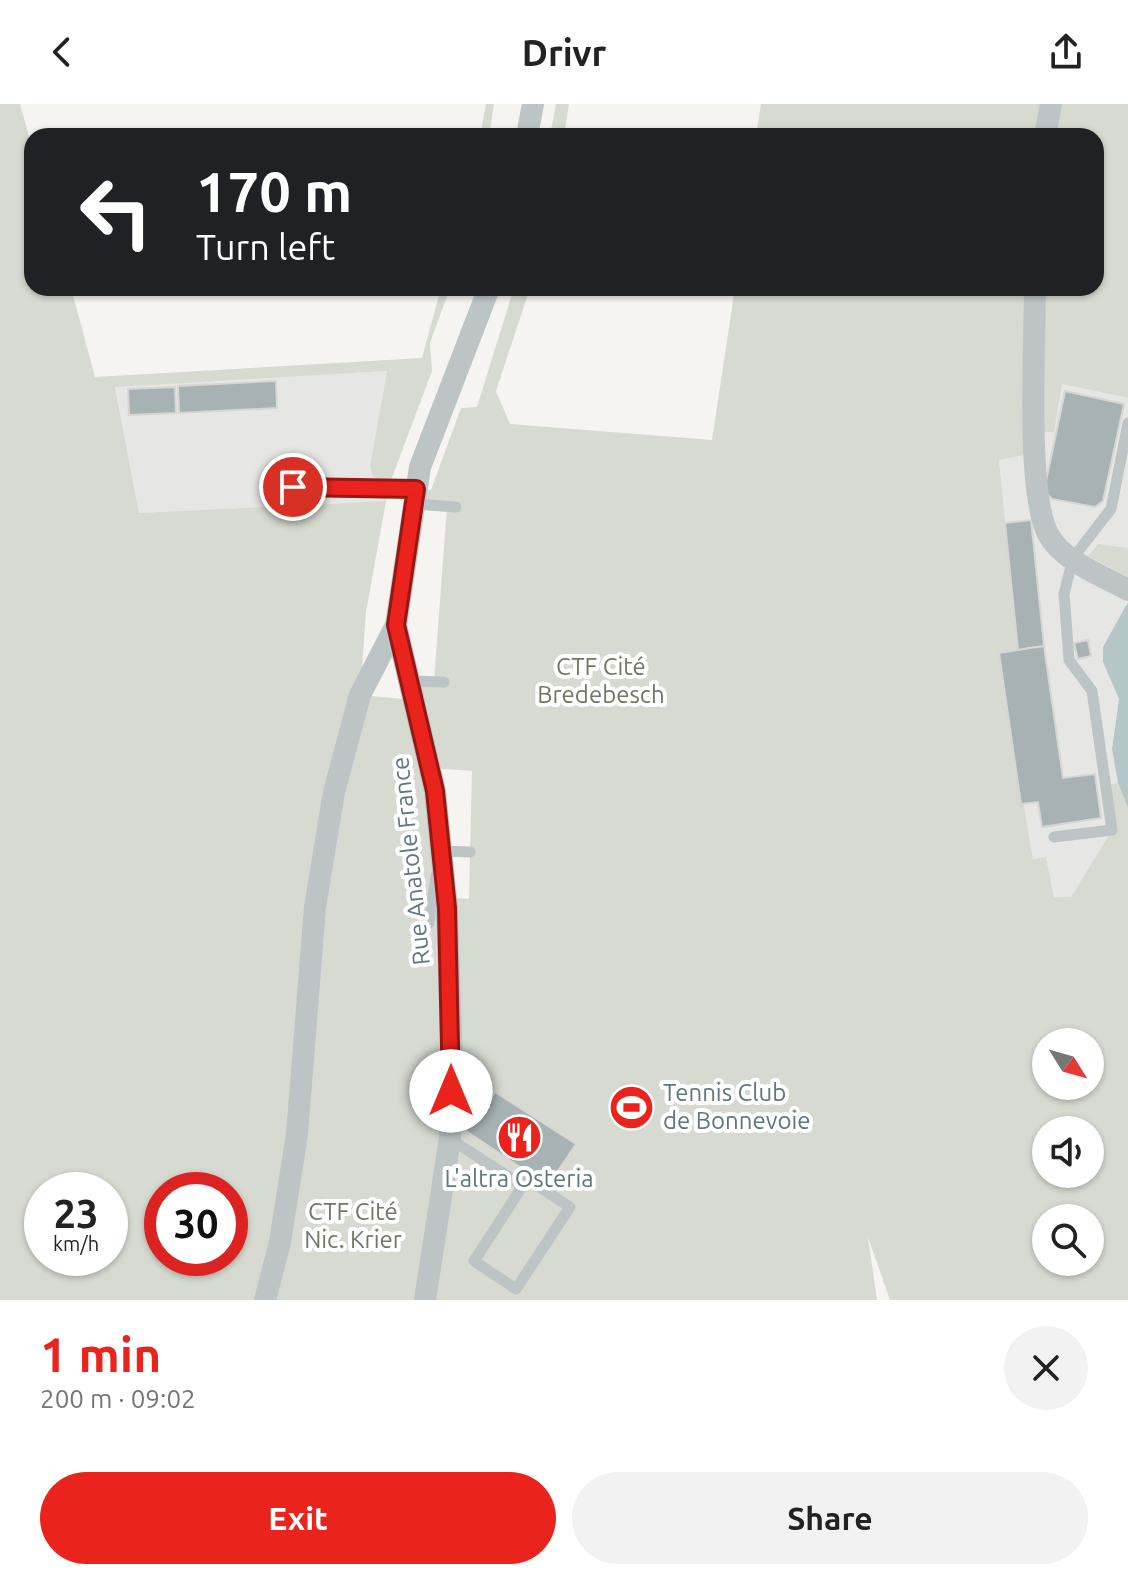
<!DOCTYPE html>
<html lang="en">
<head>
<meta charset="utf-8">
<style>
  :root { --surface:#fff; --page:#f2f2f2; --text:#222; --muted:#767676; --accent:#ea241c }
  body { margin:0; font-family:Ubuntu,sans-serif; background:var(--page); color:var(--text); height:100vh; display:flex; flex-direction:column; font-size:30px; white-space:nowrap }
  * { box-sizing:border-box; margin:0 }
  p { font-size:26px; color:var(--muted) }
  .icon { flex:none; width:44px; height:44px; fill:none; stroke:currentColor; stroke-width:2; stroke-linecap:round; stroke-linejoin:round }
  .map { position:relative; height:1196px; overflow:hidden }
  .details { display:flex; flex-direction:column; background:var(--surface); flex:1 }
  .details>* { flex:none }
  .guide { position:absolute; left:24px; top:24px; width:1080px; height:168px; border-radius:24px; box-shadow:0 2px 6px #0004; background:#202124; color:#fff; overflow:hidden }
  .needle { width:52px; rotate:127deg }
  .fabs { position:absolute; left:1032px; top:924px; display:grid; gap:16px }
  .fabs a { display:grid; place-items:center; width:72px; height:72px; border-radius:50%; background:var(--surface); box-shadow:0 2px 6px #0004; font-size:40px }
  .speed { position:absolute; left:24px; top:1068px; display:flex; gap:16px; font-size:40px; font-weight:700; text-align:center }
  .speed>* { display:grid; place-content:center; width:104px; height:104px; border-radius:50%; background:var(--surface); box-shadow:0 2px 6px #0004; line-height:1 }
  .speed small { font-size:20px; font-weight:400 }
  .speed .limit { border:12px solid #d22; background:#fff; color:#111 }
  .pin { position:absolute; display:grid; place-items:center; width:68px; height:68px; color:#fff; margin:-34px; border:4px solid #fff; border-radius:50%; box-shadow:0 2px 8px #0007 }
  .me { position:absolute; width:88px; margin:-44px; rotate:0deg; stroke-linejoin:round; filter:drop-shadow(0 0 6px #0008) }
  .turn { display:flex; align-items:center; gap:28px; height:168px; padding:0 40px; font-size:36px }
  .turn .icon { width:104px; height:104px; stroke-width:2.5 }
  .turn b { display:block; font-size:56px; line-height:68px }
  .round { display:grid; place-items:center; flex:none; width:84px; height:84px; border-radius:42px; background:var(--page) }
  .overview { display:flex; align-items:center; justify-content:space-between; height:136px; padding:0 40px }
  h1 { font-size:48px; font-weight:700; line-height:60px; color:var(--accent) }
  .primary-button { display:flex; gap:16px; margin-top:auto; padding:16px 40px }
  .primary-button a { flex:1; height:92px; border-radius:48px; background:var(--accent); color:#fff; font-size:32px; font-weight:700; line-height:92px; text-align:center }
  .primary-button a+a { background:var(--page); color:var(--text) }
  header { display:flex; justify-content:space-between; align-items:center; height:104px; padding:0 40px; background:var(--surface); font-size:36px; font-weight:700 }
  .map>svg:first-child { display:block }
</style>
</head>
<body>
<header><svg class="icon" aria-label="back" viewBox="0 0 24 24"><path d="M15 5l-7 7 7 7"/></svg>Drivr<svg class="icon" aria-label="share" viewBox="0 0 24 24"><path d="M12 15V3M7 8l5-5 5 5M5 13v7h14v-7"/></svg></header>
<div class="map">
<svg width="1128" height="1196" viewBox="0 0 1128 1196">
  <rect width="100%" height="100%" fill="#f5f4f1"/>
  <g fill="#e6e6e5">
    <path d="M387 267 370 362 388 384 386 397 139 409 115 282Z"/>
    <path d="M1062 280 1128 294V444L1098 440 1088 452 1128 473 1125 508 1103 543V558L1119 595 1112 645 1118 679 1108 681 1112 726 1071 793H1054L1046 753 1033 755 999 549 1018 546 999 356 1036 349Z"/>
  </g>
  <g fill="#d6dad0" fill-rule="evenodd">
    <path d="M0 0H20L32 43V184H71L95 273 422 254 441 184H450L430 239 432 267 388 384 373 372 370 362 387 267 115 283 139 409 386 397 366 508 360 591 416 596 411 577H434L447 403 414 400 416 385 431 386 461 304 477 303 514 184H530L496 287 510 320 712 336 735 184H1096V32H756L761 0H1128V294L1062 280 1054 328H1035L1036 349 999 356 1018 546 999 550 1033 755 1046 753 1054 793H1071L1112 726 1107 681 1118 679 1128 704V1196H890L868 1133 877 1196H0ZM431 664 472 667 469 795 446 793ZM1046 938H1090V982H1046ZM1046 1026H1090V1070H1046ZM42 1086H110V1154H42ZM162 1086H230V1154H162ZM1046 1114H1090V1158H1046Z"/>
    <path d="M486 0H494L489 32H480Z"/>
    <path d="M556 0H569L564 32H550Z"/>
    <path d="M1098 440 1128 444V473L1088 452Z"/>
  </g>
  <path fill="#b5c6c8" d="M1128 498V704L1118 679 1112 645 1119 595 1103 558V543Z"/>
  <g fill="#a7b2b5" stroke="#d6d6d4" stroke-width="2">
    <path d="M276 277 277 304 179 309 178 282Z"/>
    <path d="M175 283 176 309 129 311 128 285Z"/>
    <path d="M1065 287 1124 300 1103 397 1095 403 1052 395 1044 387Z"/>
    <path d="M1031 416 1044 542 1018 546 1005 419Z"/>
    <path d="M1088 536 1091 552 1078 555 1074 539Z"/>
    <path d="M1044 542 1063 674 1095 670 1101 714 1042 723 1038 698 1021 700 999 549Z"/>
    <path d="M495 988 576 1040 548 1082 463 1025 485 993 490 996Z"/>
  </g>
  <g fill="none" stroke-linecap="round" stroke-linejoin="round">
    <g stroke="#bdc4c6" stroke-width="11">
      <path d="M293 383 416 385"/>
      <path d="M414 400 456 403"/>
      <path d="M411 577 444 578"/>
      <path d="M1054 733 1112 726 1092 587 1069 556 1064 490 1073 454 1111 405 1128 319"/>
      <path d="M441 747 470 748"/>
      <path d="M429 819 436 772"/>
      <path d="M450 1035 523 1082"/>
      <path d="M527 1075 570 1103 516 1185 474 1157Z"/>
    </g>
    <g stroke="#bdc4c6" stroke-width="22">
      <path d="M527 32 533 0"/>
      <path d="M1045 32 1051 0"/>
      <path d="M1035 184C1035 237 1026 388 1048 430 1062 457 1103 472 1128 486"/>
      <path d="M265 1196 280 1138 297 1030 315 803 334 688 360 591 396 521"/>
      <path d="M425 1196 450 1034 452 963 447 804 435 687 396 521 420 363 489 184"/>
    </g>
  </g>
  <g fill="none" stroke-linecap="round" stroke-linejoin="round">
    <defs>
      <path id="route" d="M293 383 416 385 396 521 435 687 447 804 451 987"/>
    </defs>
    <use href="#route" stroke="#981712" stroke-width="20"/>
    <use href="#route" stroke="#ea241c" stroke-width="14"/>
  </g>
  <defs>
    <symbol id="stadium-disc" viewBox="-11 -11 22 22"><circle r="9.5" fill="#ea241c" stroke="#fff"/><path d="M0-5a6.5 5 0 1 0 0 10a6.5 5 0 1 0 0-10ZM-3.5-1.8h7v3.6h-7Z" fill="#fff"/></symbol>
    <symbol id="restaurant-disc" viewBox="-11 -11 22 22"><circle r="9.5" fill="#ea241c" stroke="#fff"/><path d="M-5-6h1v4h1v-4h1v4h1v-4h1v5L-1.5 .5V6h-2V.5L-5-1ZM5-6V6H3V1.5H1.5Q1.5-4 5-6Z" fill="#fff"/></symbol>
  </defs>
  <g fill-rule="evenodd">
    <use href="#stadium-disc" x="606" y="978" width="51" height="51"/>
    <use href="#restaurant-disc" x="494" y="1008" width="51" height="51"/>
  </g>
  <g text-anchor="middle" stroke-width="8" stroke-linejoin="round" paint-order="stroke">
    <g font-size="24" fill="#6c7a62" stroke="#fff">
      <text x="601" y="571">CTF Cité<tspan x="601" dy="28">Bredebesch</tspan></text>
      <text x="353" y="1116">CTF Cité<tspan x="353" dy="28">Nic. Krier</tspan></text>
    </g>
    <g font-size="24" fill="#5f767e" stroke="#fff">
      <text transform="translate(411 757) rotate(-96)" y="8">Rue Anatole France</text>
    </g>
    <g font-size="24" fill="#5f767e" stroke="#fff" text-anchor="start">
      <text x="663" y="997">Tennis Club<tspan x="663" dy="28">de Bonnevoie</tspan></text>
      <text x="519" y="1083" text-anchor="middle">L'altra Osteria</text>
    </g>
  </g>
</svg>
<div class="fabs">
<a><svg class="needle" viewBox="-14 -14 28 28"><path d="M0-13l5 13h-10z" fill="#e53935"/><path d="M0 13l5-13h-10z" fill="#767676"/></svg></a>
<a><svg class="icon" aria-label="sound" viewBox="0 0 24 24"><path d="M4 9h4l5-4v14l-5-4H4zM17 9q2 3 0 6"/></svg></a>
<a><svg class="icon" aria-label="search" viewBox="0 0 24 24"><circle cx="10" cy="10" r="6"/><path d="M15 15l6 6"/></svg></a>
</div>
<div class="speed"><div>23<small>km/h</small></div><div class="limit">30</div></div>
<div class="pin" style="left:293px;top:383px;background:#d93025"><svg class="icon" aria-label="arrive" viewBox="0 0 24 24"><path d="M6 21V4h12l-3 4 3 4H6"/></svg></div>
<svg class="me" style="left:451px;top:987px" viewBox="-20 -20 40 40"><circle r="19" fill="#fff"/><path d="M0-13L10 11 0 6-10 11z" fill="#ea241c"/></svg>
<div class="guide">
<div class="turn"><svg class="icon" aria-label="left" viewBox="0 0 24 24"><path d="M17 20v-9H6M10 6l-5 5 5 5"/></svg><div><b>170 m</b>Turn left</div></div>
</div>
</div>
<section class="details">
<div class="overview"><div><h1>1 min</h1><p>200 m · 09:02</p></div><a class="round"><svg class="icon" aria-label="close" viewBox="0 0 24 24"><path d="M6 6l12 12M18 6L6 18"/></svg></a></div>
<div class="primary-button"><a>Exit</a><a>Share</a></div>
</section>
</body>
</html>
